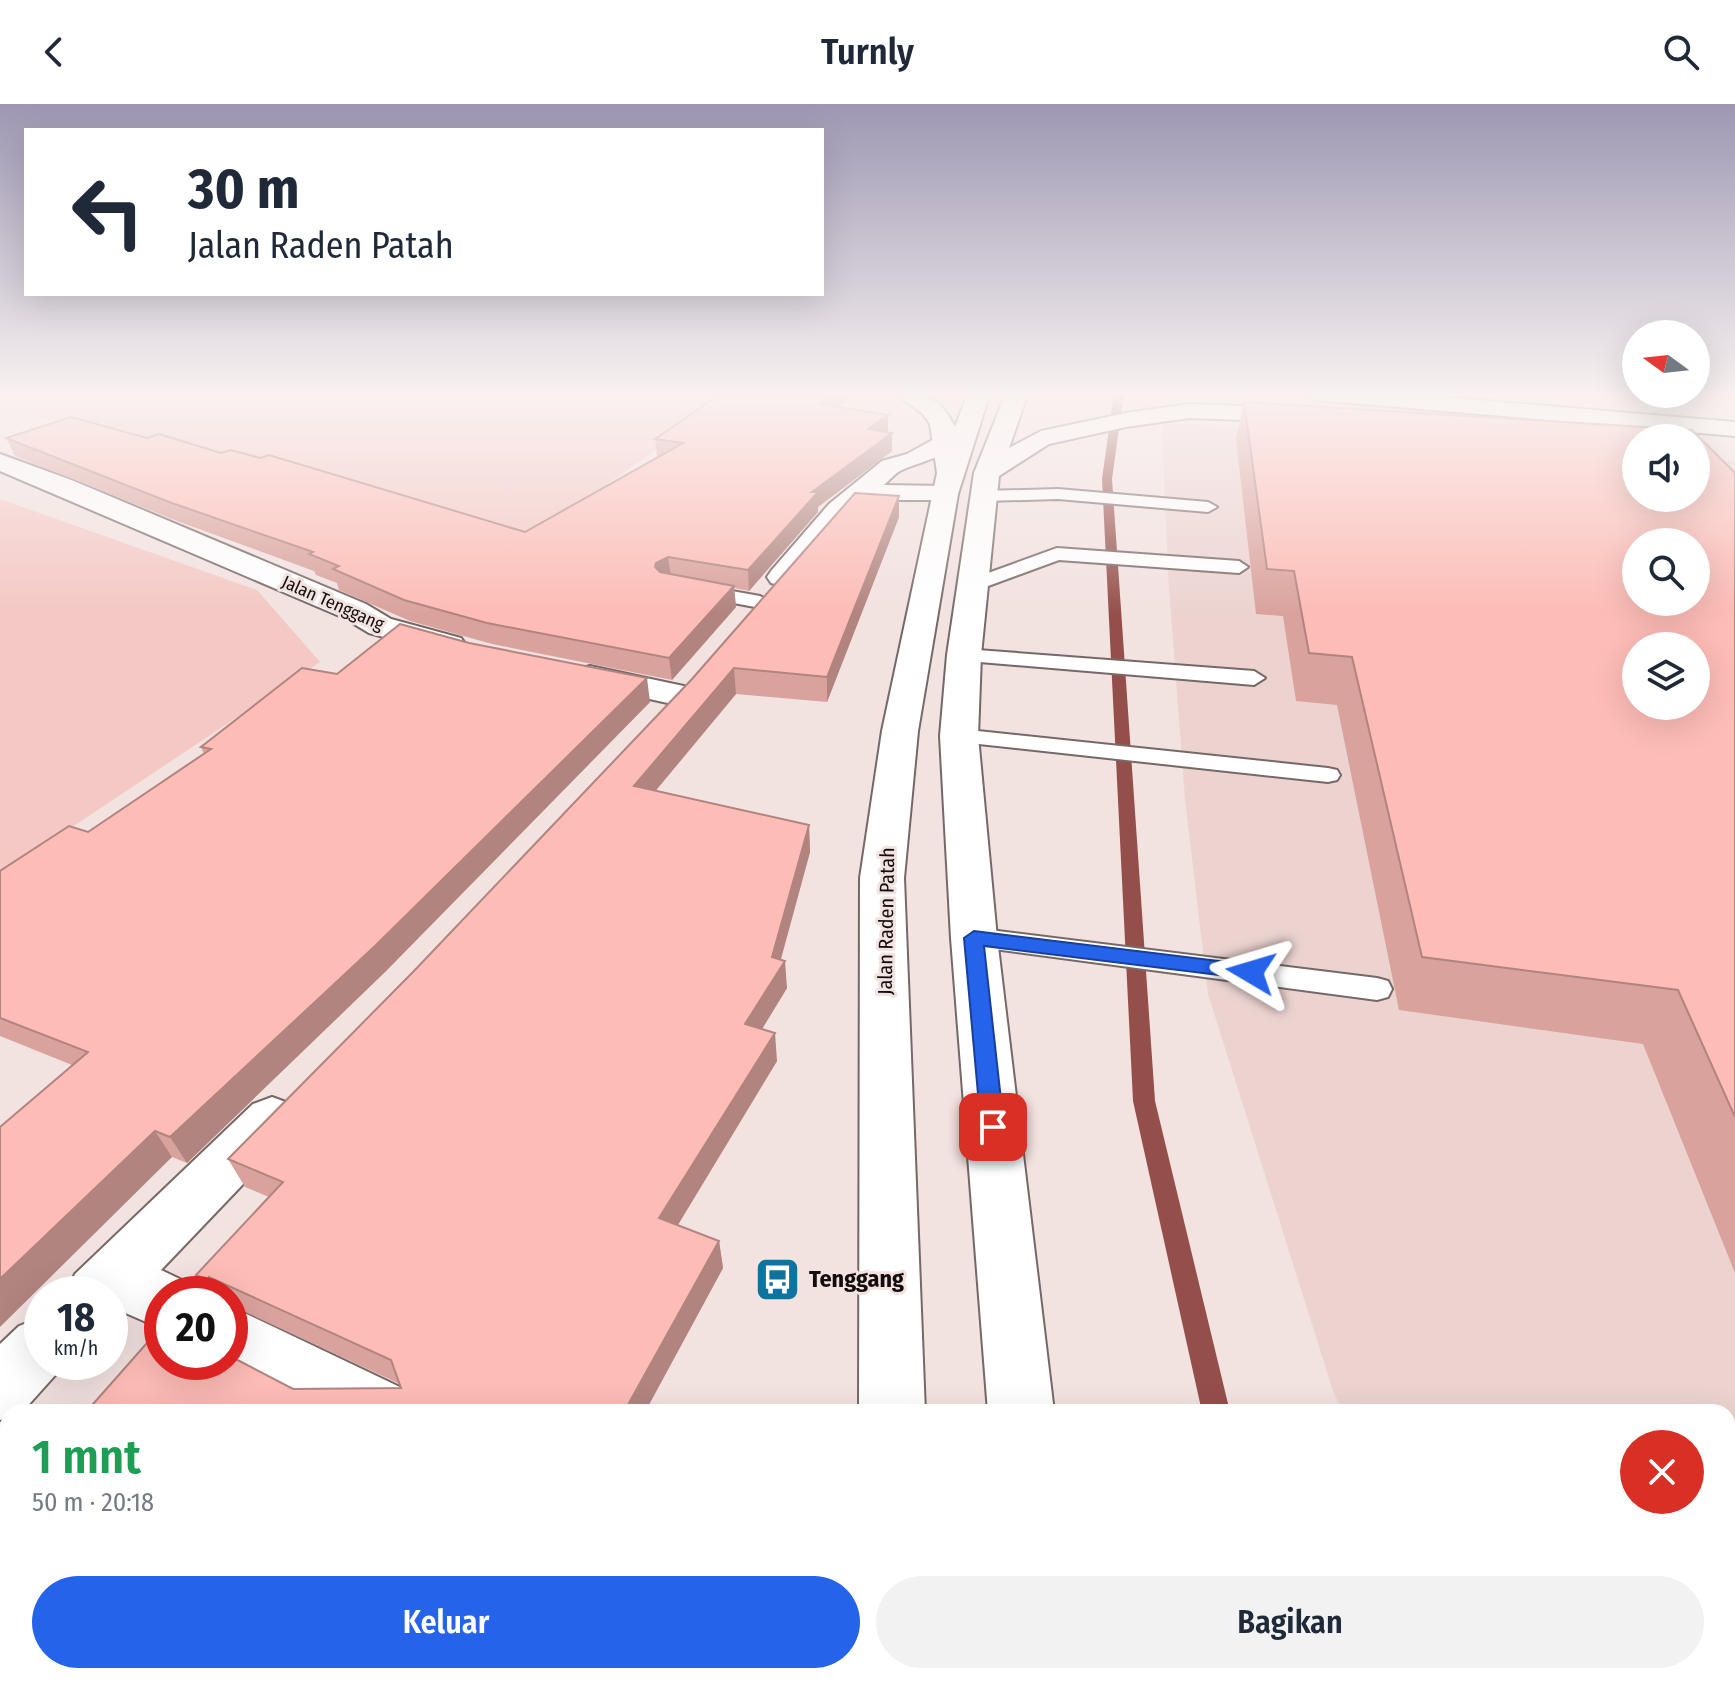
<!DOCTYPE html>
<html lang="id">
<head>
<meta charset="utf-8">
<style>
  :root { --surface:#fff; --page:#f2f2f3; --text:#1f2937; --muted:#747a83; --accent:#2563eb }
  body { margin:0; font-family:"Fira Sans Condensed",sans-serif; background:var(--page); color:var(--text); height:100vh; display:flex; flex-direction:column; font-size:30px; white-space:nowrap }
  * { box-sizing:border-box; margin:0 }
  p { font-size:26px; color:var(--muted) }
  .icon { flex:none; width:44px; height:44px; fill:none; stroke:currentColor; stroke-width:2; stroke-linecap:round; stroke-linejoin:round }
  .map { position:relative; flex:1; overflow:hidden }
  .panel { position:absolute; left:0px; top:1300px; width:1736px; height:280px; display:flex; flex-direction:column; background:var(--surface); border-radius:24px 24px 0 0; box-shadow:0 8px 32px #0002 }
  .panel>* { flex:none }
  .top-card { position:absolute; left:24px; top:24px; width:800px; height:168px; border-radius:0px; box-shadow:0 8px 32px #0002; background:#fff; color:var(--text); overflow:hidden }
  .needle { width:52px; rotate:285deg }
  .controls { position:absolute; left:1622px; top:216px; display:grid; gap:16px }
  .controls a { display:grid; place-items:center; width:88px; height:88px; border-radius:50%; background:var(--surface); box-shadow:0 8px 32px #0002; font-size:40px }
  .speed { position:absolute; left:24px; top:1172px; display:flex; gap:16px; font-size:40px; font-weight:700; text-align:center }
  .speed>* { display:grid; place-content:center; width:104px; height:104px; border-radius:50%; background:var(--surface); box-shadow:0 8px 32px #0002; line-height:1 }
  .speed small { font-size:20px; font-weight:400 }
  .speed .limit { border:12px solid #d22; background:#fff; color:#111 }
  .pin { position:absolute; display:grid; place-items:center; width:68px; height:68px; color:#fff; margin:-34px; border-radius:16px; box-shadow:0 4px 12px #0006 }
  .me { position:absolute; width:88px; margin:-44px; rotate:277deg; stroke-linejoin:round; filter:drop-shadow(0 0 6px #0008) }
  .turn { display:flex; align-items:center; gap:28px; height:168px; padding:0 32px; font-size:36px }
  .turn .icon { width:104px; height:104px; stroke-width:2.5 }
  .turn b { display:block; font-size:56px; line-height:68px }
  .round { display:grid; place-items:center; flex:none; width:84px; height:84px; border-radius:42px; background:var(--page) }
  .headline { display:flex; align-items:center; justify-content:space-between; height:136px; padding:0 32px }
  h1 { font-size:48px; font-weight:600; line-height:60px; color:#1e9e55 }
  .cta { display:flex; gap:16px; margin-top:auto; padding:16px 32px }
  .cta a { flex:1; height:92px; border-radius:48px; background:var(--accent); color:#fff; font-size:32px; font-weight:600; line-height:92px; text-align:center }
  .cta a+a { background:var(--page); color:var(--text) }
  header { display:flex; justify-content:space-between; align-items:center; height:104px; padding:0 32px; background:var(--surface); font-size:36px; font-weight:600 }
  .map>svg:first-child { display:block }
</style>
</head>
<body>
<header><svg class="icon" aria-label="back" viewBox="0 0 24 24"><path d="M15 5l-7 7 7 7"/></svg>Turnly<svg class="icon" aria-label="search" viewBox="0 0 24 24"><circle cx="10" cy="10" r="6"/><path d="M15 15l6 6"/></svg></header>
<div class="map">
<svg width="1735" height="1580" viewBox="0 0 1735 1580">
  <rect width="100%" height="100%" fill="#f2e2e0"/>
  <path fill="#ecd3d0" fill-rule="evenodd" d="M1162 318 1636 350V394H1696V354L1735 357V1405H1728V1308H1344L1334 1290 1208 890 1185 695 1168 470ZM1636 438H1696V498H1636ZM1636 542H1696V602H1636Z"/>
  <g fill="#f4c8c4">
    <path d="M0 289H738L517 443 440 402 326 368 0 306Z"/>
    <path d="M0 395 257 486 320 558 0 771Z"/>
  </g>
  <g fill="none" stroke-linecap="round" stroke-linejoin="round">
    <g fill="#954f4a" fill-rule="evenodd">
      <path d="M1114 289H1124L1112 375 1155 997 1230 1308H1202L1133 997 1102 375Z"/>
      <path d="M1306 1572H1339L1342 1580H1309Z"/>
    </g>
    <defs>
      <g id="lane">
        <path d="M1058 385 1208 398 1217 403 1208 408 1058 395 984 397 976 392 984 387Z"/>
        <path d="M1057 444 1239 457 1248 463 1239 469 1059 456 980 485 973 487 963 481 966 477Z"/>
        <path d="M698 481 760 492 770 498 760 504 691 491 688 487Z"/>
        <path d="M964 545 1254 567 1265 574 1254 581 956 556 953 551 956 546Z"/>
        <path d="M959 625 1328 664 1337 666 1340 671 1337 676 1328 678 951 637 947 632 951 627Z"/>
        <path d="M974 824 1377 874 1388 877 1392 885 1388 893 1377 896 964 841 959 834 964 827Z"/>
      </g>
      <g id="street">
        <path d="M947 328 956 330 959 335C943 356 920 357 900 367 894 370 889 377 884 381L945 382 954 384 958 390 954 396H866L849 412 793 479 782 482 771 479 767 473 771 467 829 400 882 357 907 350Z"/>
        <path d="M0 350 74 377 366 500 391 515 461 534 466 541 461 548 449 551 369 529 344 514 0 367Z"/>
        <path d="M590 562 693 584 699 591 693 598 681 602 578 579 573 572 578 565Z"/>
        <path d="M272 993 291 1000 299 1015 291 1030 161 1166 184 1177 190 1190H162V1225L121 1207 110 1213V1190H66L75 1170 253 1000Z"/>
        <path d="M230 1202 404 1285 413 1308H312L217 1258H230Z"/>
        <path d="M42 1213V1258H67L23 1307 8 1308V1313L0 1316V1240L19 1222Z"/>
        <path d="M184 1572H265L262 1580H181Z"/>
        <path d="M674 1572H752L749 1580H671Z"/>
        <path d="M753 1572H844L847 1580H756Z"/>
      </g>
      <g id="highway">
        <path d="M894 289C925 289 940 293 955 323L968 289H990L958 390 918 627 904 774 925 1308H859L860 774 882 627 937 369 930 320 922 309Z"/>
        <path d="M1006 289H1028L1009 344 1041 327 1126 309 1189 300 1303 304 1311 306 1315 311 1311 316 1303 318 1189 314 1126 323 1049 340 999 372 981 551 978 632 997 834 1054 1308H988L951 834 940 632 947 551 974 369Z"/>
        <path d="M1304 289H1395L1735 318V332L1315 296Z"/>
        <path d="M864 1572H942L943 1580H865Z"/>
        <path d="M1008 1572H1086L1087 1580H1009Z"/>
      </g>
    </defs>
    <use href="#lane" stroke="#766867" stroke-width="4"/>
    <use href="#street" stroke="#766867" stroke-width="4"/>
    <use href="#highway" stroke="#766867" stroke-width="4"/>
    <use href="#lane" fill="#fff" fill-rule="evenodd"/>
    <use href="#street" fill="#fff" fill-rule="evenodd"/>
    <use href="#highway" fill="#fff" fill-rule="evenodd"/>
  </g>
  <g fill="#daa29d">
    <path d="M722 289H855L839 303 888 328 892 347 818 403V408L749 487 734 484 736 503 672 576 492 540 410 517 339 486 337 479 316 471 314 467 177 417 15 352 6 334H147L221 349 260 354 525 428 657 353 655 335Z"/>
    <path d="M1244 298 1735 369V1169L1643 940 1399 906 1337 601 1296 597 1283 512 1256 510 1236 335Z"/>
    <path d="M899 413 827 598 736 590 656 686 809 721 810 748 781 855 787 884 762 925 777 957 678 1121 719 1137 723 1164 645 1308 293 1285 401 1284 400 1280 230 1201V1190H190L201 1178 196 1171 269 1093 245 1083 228 1055 413 868 692 575Z"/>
    <path d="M337 570 650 598 385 868 187 1059 172 1053 72 961 0 932V767L88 728 204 650 201 643Z"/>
  </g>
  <g fill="#b1847f">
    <path d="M835 289H855V290L821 318V300Z"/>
    <path d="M888 311V329L868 325Z"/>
    <path d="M892 329V347L818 403V408L749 487 748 466 812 388Z"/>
    <path d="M899 392V413L827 598V573Z"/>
    <path d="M668 453 671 473 658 479 655 463 656 459Z"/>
    <path d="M734 482 736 503 672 576 669 554Z"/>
    <path d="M734 564 736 590 638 708 634 682Z"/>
    <path d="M647 574 650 598 385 868 187 1059 170 1033Z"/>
    <path d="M809 721 810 748 777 869 785 857 787 884 748 948 745 920 772 853Z"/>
    <path d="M775 929 777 957 665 1142 659 1114Z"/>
    <path d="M155 1027 172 1053 0 1223V1175Z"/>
    <path d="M719 1137 723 1164 645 1308H624Z"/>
    <path d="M209 1173 221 1190H209Z"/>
    <path d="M133 1572H173L168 1580H127Z"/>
    <path d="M655 1572H670V1573L667 1580H651Z"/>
  </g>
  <g fill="#fdbcb6" stroke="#b1847f" stroke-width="2" fill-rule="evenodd">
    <path d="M722 289H835L821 300 888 311 868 325 892 329 812 388H818L748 466 668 453 656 459 655 463 660 468 734 482 669 554 487 519 404 496 333 465 339 462 309 450 313 448 169 398 6 334 71 313 147 334 159 330 221 349 231 346 260 354 269 351 525 428 683 339 655 335Z"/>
    <path d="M1244 298 1692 326 1735 369V1013L1678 886 1422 853 1352 553 1309 549 1294 467 1267 465ZM1636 334H1696V394H1636ZM1636 438H1696V498H1636ZM1636 542H1696V602H1636Z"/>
    <path d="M855 389 899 392 827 573 734 564 634 682 809 721 772 853 785 857 745 920 775 929 659 1114 719 1137 624 1308H86L162 1222V1258H230V1252L293 1285 401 1284 391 1256 209 1173V1190H190L203 1174 196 1171 283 1078 228 1055 413 868 692 575Z"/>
    <path d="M400 520 469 539 647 574 375 842 170 1033 155 1027 0 1175V1023L88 948 0 914V767L69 722 88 728 211 645 201 643 302 564 337 570Z"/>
    <path d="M8 1397V1572H133L127 1580H0V1406Z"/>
    <path d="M243 1572H655L651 1580H237Z"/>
  </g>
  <linearGradient id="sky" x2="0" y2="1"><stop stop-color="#9d97b3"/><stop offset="0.57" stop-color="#f9f2f1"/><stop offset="1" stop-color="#f9f2f1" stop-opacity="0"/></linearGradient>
  <rect width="1735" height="510" fill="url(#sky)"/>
  <path fill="#2563eb" stroke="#184099" stroke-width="2" d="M974 827 1251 861 1261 868 1251 875 984 842 1004 1023 1001 1029 993 1032 985 1029 981 1023 964 834Z"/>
  <defs>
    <symbol id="bus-square" viewBox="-11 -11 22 22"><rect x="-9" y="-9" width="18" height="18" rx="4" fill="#0d739f" stroke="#f2e2e0"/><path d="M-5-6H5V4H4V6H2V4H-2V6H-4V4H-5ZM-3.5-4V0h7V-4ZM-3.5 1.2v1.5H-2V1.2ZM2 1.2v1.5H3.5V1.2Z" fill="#fff"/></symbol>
  </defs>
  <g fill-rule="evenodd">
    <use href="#bus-square" x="752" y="1150" width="51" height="51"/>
  </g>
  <g text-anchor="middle" stroke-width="6" stroke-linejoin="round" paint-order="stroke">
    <g font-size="18" fill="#130e0d" stroke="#f2e2e0">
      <text transform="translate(333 499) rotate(24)" y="6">Jalan Tenggang</text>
    </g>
    <g font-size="20" fill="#130e0d" stroke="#f2e2e0">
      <text transform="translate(886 817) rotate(-89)" y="7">Jalan Raden Patah</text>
    </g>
    <g font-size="24" font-weight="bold" fill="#130e0d" stroke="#f2e2e0" text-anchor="start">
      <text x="809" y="1183">Tenggang</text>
    </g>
  </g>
</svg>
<div class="controls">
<a><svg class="needle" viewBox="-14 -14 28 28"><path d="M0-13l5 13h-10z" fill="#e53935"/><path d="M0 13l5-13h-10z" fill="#747a83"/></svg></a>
<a><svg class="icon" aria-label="sound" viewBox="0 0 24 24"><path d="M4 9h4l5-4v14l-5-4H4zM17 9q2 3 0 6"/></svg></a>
<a><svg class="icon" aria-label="search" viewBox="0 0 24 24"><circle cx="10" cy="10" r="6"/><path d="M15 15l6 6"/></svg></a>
<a><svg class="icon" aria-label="layers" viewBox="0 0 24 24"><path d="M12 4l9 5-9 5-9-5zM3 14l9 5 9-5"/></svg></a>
</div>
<div class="speed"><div>18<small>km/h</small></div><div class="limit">20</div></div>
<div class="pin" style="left:993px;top:1023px;background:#d93025"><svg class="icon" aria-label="arrive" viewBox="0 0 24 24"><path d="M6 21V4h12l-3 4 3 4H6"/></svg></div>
<svg class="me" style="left:1251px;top:868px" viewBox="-20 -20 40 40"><path d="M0-17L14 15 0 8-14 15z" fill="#2563eb" stroke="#fff" stroke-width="4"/></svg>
<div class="top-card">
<div class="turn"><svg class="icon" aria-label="left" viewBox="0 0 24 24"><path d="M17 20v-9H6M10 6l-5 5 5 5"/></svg><div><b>30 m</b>Jalan Raden Patah</div></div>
</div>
<section class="panel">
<div class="headline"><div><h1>1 mnt</h1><p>50 m · 20:18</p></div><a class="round" style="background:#d93025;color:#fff"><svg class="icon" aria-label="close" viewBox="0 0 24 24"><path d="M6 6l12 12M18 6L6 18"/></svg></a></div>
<div class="cta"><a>Keluar</a><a>Bagikan</a></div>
</section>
</div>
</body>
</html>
